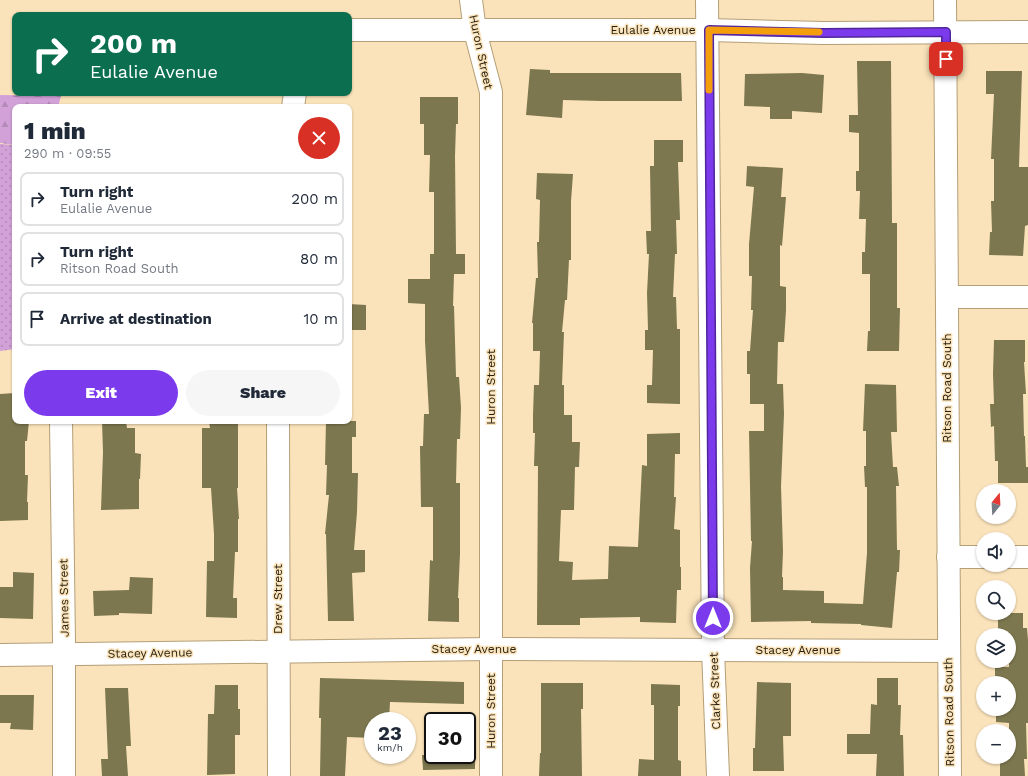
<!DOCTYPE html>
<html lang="en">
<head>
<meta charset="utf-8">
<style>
  :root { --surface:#fff; --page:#f6f6f7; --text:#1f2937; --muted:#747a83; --line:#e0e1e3; --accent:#7c3aed }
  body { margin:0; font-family:"Work Sans",sans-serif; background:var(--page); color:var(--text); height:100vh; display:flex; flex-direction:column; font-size:15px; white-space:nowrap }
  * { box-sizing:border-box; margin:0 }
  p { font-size:13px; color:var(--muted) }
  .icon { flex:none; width:22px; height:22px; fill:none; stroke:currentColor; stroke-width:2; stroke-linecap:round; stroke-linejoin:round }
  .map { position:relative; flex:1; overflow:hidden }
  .drawer { position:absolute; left:12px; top:104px; width:340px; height:320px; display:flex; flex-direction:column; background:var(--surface); border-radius:8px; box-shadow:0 1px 3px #0004 }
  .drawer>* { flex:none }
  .top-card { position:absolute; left:12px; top:12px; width:340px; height:84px; border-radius:8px; box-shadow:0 1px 3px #0004; background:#0b6e4f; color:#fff; overflow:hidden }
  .needle { width:26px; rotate:18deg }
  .tools { position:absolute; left:976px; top:484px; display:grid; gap:8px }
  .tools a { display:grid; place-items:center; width:40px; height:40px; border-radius:50%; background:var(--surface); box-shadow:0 1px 3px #0004; font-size:20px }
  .speed { position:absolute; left:364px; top:712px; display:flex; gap:8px; font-size:20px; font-weight:700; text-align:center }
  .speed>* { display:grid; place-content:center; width:52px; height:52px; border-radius:50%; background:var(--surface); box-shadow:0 1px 3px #0004; line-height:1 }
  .speed small { font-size:10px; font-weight:400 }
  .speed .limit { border:2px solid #111; border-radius:6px; background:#fff; color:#111 }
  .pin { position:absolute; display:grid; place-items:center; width:34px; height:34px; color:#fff; margin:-17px; border-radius:8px; box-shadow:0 2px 6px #0006 }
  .me { position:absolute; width:44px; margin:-22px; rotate:0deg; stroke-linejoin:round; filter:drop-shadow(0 0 3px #0008) }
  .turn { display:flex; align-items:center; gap:14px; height:84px; padding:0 12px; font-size:18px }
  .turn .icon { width:52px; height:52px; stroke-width:2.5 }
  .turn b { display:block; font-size:28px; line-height:34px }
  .round { display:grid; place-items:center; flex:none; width:42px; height:42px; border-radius:21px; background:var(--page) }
  .head { display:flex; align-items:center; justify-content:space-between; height:68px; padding:0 12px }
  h1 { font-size:24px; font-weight:800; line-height:30px }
  .cta { display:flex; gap:8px; margin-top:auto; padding:8px 12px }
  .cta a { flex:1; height:46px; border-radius:24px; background:var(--accent); color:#fff; font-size:16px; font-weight:800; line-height:46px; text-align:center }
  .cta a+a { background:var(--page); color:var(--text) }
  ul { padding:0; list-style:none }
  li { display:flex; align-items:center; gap:12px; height:54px; margin:0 8px 6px; padding:0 4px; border:2px solid var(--line); border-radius:8px }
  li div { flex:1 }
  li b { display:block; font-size:15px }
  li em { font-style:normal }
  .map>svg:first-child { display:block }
</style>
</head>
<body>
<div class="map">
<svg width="1028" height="776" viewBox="0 0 1028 776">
  <defs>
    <pattern id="grass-dots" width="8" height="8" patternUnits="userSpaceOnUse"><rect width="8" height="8" fill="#d1a1d8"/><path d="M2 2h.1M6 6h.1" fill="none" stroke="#b38ab8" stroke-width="1.8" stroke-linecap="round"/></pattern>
    <pattern id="forest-firs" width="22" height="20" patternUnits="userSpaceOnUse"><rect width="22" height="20" fill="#d1a1d8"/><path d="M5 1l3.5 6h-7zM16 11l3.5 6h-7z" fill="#b38ab8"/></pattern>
  </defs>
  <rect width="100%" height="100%" fill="#fae3ba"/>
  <path fill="url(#grass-dots)" d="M0 144 15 145V349L0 351Z"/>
  <path fill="url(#forest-firs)" d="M0 95 61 96 58 107H15V145L0 143Z"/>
  <g fill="#7c774e">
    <path d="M857 61H891L892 223H897V308H900L899 351H867L868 331H870V274H862V252H865L866 219H859L860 191H856V171H859V133L849 132V115H858Z"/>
    <path d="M530 69 550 70V73H681L682 101H602L563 100 562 118 526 115Z"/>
    <path d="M986 71H1022L1019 167H1028V225L1025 226 1023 256 989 255 990 232H992L991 201H994V159H991L994 94H986Z"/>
    <path d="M802 73 824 75 822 113 792 111V119H770V107L744 106 745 74Z"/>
    <path d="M420 97H458V124H456L455 156 456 254H465V274H454L453 306H454L456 377H459L461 408 460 439H457L456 483H460V554L458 598H459V622L428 621 430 560 433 561V507H421L420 446H423L424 414H429L425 341V304L408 303V279H430V254H434V192H429L430 155H424V124H420Z"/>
    <path d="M654 140H683V162H678L680 220H676L677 254H675L673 297H676L677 329H680V404L647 403V385H652L653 350H645V330H648L647 293 649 254H647L646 231H651L650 166H654Z"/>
    <path d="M747 166 783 168 781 197H786L782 246 780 245V286L786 287V310L784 342H778L777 384H783L784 414 781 486 783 551 782 577H783V590L824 591V603L863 604 867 553V487H865L864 466H866V431H863L865 384 896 385 897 432H891L893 467H897L899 486H896L897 550H900L899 572H897L892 628 861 625V624L811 623V621L751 622 750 568 752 541H751L749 431H764V404H750V374H747V351H750L753 310H751L752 276H749V244L754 187 746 186Z"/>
    <path d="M537 173 573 174 571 201V260H569L567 300H565L562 332H564L562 385H564V415H572V442H580L579 467H575L574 510H561L559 561 573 562 572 580 608 579 609 546 638 547 642 465 647 466V434L680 433V454H675L674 497H676L674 529 680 530V567H681V590H677L676 623 640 622V617L580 618V625H537L538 466H534L535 433H533V415L534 385H539L540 351H533V323H532L536 278H538L537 242H539L540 200 536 199Z"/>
    <path d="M349 304 366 305V330H349Z"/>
    <path d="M994 340H1025V362H1024L1026 394H1023L1024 436H1025L1026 467H1028V483H998V461H995L994 426 991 427 990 404H994L993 374Z"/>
    <path d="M15 393V421H29L27 441H25V475H28L27 502H28V520L0 521V394Z"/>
    <path d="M102 421H126L127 428H135V453L141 454 140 479H139V509L101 510 103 452Z"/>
    <path d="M209 421H238V488H237L239 519H238V552H235L233 598H237V618L206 617 207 561H214V534L211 488H202V428H210Z"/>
    <path d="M326 421H356V437H352V473H358L357 512 354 550H365V572L352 573 354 621H328L326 534H325L329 495H326L327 465H325Z"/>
    <path d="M13 572 34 573 33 619 0 618V587H13Z"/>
    <path d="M130 577 153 578 152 614 119 613V615L94 616 93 591 129 590Z"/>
    <path d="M998 613H1023V628H1027L1028 640V723H1026L1027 759H1024L1025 776H1000V757H1009V723L996 722V709H1009V683H995V667H1009V635H998Z"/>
    <path d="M320 678 464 682V704L390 702 389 721H373V738L347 737 345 776H320L321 718H319Z"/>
    <path d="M877 678H898V705H901L900 735H903L904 776H876L877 754H847V734H870L871 704 877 705Z"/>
    <path d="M757 682 791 683V736H783L784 771H753V748H755Z"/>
    <path d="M541 683H583V709H581L582 776H539L540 753H541Z"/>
    <path d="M651 684 680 685V706H678V760L681 761V776H638L639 759 654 760V705H651Z"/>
    <path d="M215 685H238V709H240V735H235V774L207 775 208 714H214Z"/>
    <path d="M105 688H128L131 746H126L128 776H102L101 759H108Z"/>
    <path d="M0 695H34L33 730 10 729 11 723H0Z"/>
    <path d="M422 755H475V769L423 770Z"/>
  </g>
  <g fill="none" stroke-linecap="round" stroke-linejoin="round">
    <defs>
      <g id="minor">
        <path d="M471 0 475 31 491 92V776"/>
        <path d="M707 0 713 650 718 776"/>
        <path d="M349 30H709L823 33 1028 32"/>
        <path d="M293 107 295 93"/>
        <path d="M947 297H1028"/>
        <path d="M61 421 64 640V776"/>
        <path d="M278 421 279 776"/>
        <path d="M948 557H983"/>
        <path d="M1009 557H1028"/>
        <path d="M0 655 491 649 948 651"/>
      </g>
      <path id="major" d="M945 0 950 776"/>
    </defs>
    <use href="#minor" stroke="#b49f77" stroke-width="24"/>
    <use href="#major" stroke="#b49f77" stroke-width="24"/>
    <use href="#minor" stroke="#fff" stroke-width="22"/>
    <use href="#major" stroke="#fff" stroke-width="22"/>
  </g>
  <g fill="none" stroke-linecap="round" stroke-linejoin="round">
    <defs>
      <path id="route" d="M713 618 709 30 823 33 946 32V59"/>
    </defs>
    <use href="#route" stroke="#51269a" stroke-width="10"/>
    <use href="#route" stroke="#7c3aed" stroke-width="7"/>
    <path stroke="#f59e0b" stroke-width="7" d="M709 90V30L819 32"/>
  </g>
  <g text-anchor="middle" stroke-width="3" stroke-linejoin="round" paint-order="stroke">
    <g font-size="12" fill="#271f0f" stroke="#fae3ba">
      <text x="653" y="34">Eulalie Avenue</text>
      <text transform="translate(481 52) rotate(78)" y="4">Huron Street</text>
      <text transform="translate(491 387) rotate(-90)" y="4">Huron Street</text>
      <text transform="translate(947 388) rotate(-90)" y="4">Ritson Road South</text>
      <text transform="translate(64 598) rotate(-91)" y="4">James Street</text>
      <text transform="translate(278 599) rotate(-90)" y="4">Drew Street</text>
      <text x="474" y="653">Stacey Avenue</text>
      <text x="798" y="654">Stacey Avenue</text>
      <text transform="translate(150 653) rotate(-1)" y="4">Stacey Avenue</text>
      <text transform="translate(715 691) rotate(-92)" y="4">Clarke Street</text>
      <text transform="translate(491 711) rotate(-90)" y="4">Huron Street</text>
      <text transform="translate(949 712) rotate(-91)" y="4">Ritson Road South</text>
    </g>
  </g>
</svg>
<div class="tools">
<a><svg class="needle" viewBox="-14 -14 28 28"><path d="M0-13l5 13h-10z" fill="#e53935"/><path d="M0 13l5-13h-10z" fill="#747a83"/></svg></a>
<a><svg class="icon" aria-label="sound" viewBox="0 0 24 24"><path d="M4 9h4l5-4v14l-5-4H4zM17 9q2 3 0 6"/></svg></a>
<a><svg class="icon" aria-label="search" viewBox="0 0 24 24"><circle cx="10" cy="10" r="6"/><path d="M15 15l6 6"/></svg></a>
<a><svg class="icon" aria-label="layers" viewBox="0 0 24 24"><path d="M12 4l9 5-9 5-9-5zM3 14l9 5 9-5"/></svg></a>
<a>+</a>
<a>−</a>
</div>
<div class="speed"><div>23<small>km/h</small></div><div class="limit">30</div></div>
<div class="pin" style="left:946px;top:59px;background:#d93025"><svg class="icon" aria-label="arrive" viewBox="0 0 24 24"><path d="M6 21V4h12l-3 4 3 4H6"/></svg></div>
<svg class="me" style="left:713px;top:618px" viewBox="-20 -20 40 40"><circle r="17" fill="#7c3aed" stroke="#fff" stroke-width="3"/><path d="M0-11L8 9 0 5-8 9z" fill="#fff"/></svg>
<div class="top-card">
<div class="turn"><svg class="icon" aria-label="right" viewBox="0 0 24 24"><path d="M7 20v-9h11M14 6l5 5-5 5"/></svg><div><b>200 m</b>Eulalie Avenue</div></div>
</div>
<section class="drawer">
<div class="head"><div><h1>1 min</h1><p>290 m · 09:55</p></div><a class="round" style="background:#d93025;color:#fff"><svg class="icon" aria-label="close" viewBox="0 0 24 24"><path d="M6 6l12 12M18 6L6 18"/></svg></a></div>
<ul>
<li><svg class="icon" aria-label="right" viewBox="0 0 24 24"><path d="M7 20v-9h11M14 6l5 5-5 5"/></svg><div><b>Turn right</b><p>Eulalie Avenue</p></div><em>200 m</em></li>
<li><svg class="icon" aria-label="right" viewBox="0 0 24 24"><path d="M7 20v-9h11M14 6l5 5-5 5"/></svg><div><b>Turn right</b><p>Ritson Road South</p></div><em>80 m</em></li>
<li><svg class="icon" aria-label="arrive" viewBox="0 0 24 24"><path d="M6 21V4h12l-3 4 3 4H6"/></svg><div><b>Arrive at destination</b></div><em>10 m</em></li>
</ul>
<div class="cta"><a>Exit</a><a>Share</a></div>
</section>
</div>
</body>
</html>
